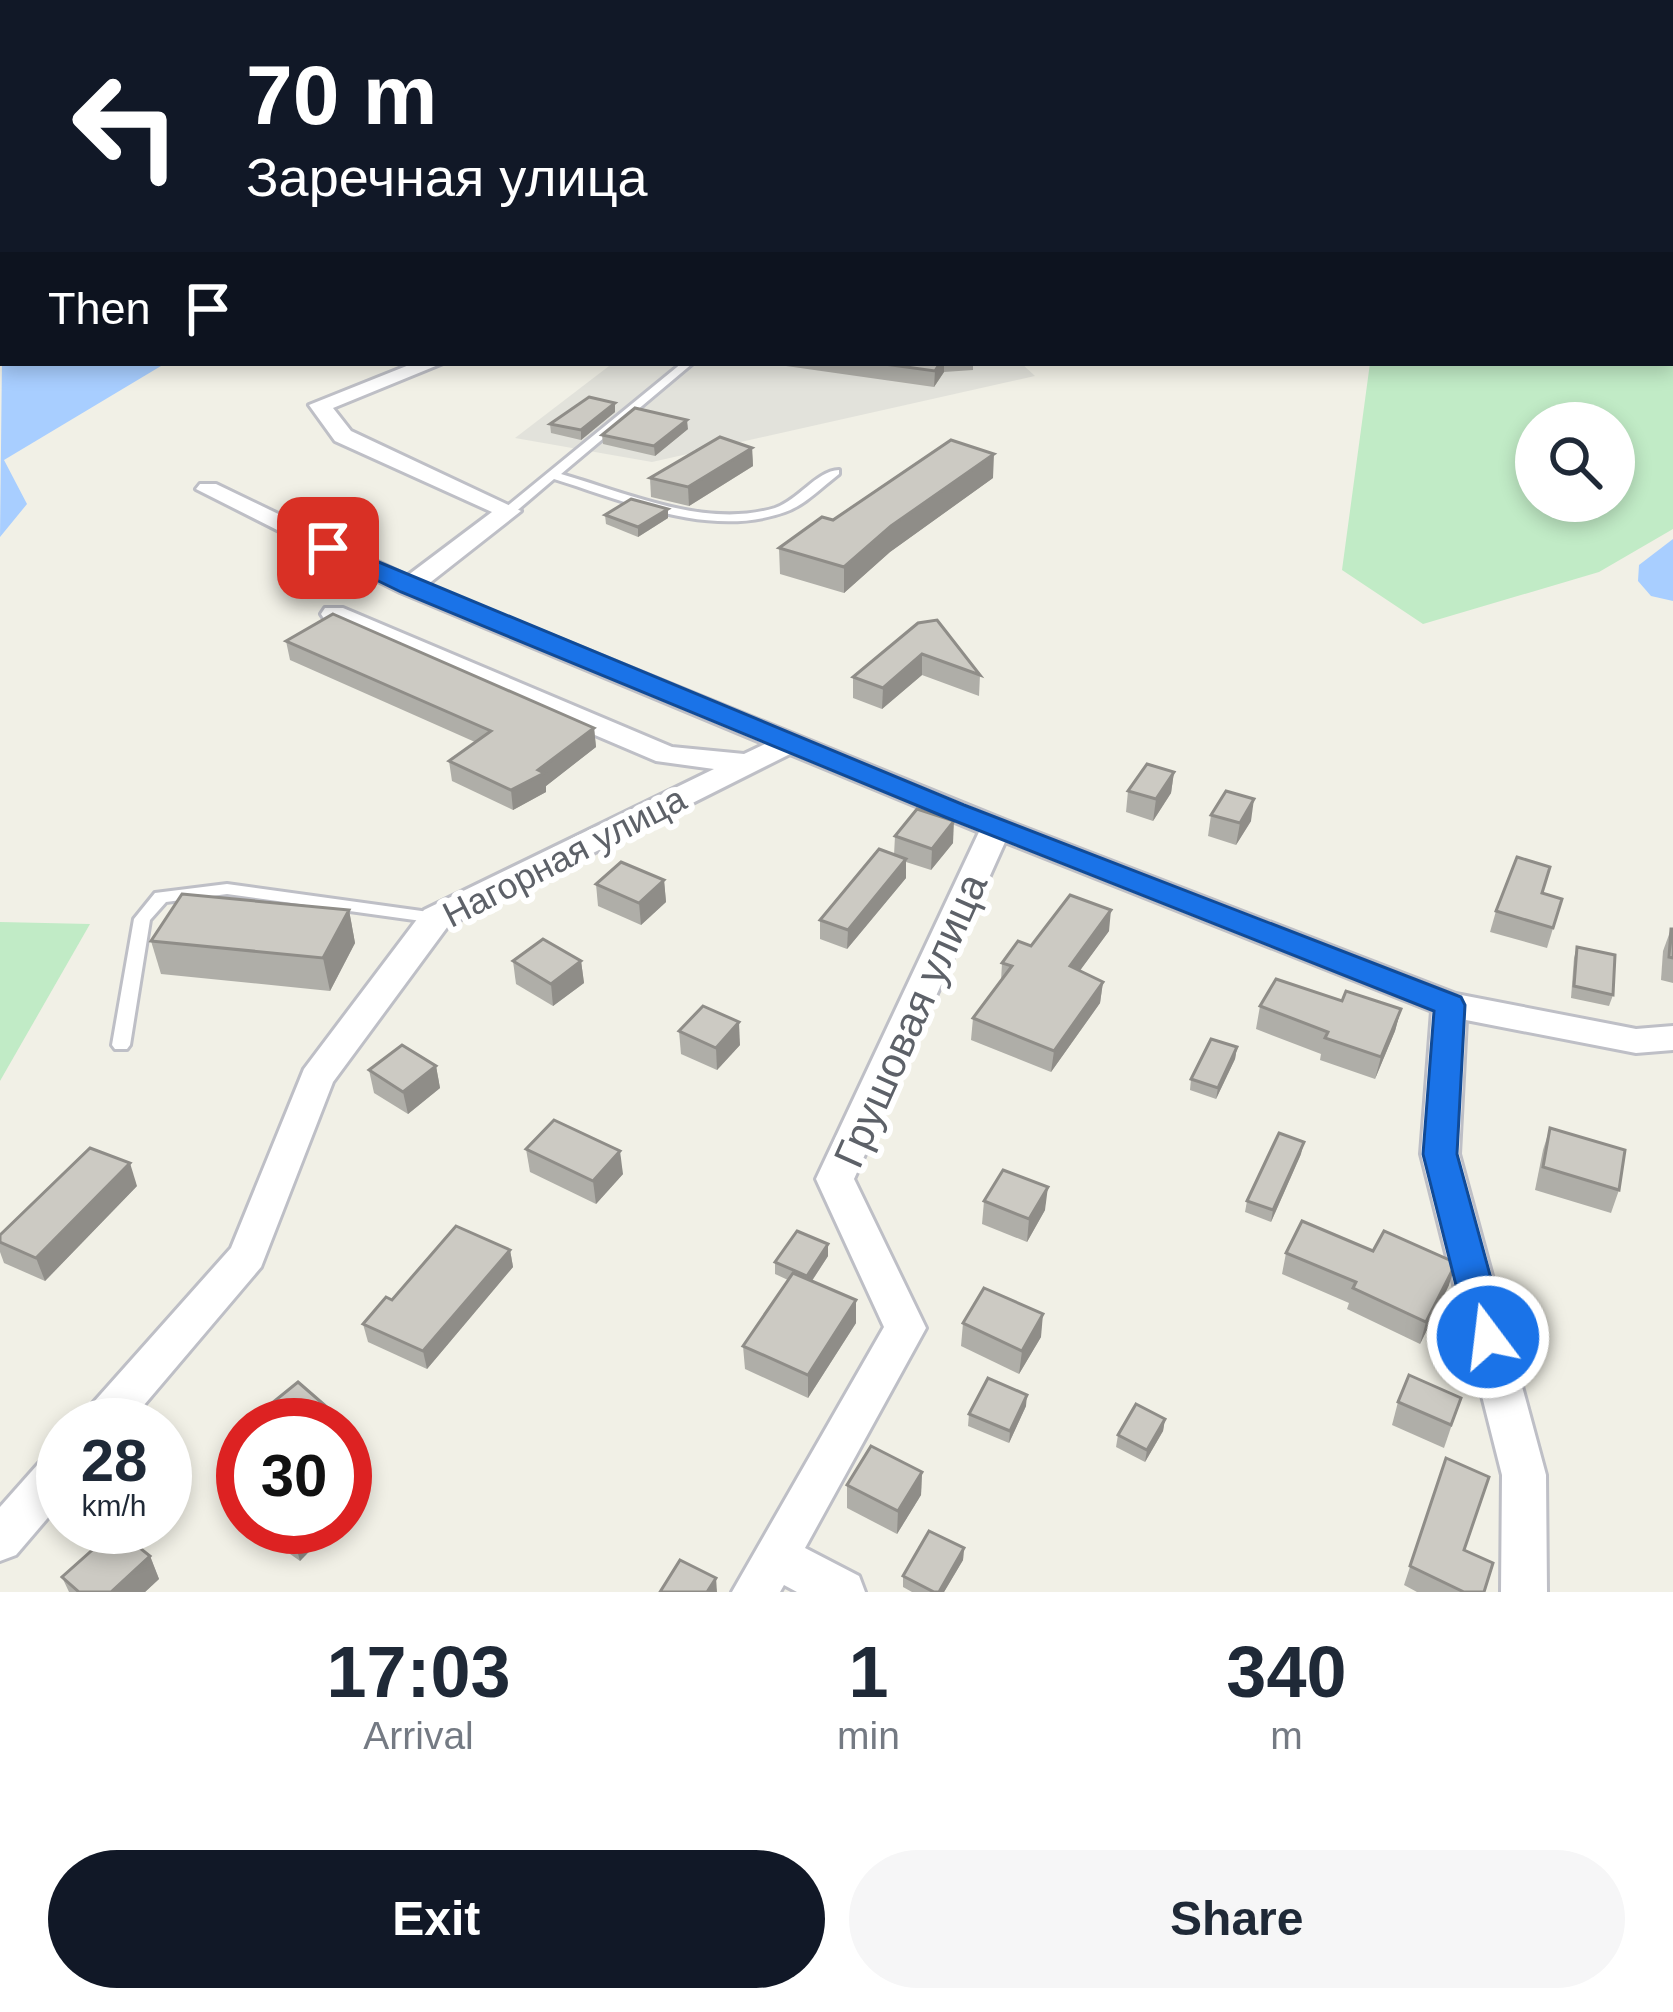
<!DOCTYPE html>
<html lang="en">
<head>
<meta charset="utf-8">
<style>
  :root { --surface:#fff; --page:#f6f6f7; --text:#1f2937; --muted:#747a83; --accent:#111827 }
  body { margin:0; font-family:Helvetica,sans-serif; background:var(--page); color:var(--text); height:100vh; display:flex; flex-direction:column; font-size:45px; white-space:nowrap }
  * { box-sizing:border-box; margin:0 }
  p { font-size:39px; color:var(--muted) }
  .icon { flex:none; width:66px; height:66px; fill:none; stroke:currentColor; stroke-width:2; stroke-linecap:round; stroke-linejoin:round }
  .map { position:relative; height:1592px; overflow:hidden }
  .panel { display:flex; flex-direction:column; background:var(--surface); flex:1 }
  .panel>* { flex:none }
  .guide { position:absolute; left:0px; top:0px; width:1674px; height:366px; box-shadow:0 6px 18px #0003; background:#111827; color:#fff; overflow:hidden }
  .controls { position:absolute; left:1515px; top:402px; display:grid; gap:24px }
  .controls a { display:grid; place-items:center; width:120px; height:120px; border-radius:50%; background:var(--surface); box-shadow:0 6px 18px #0003; font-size:60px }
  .speed { position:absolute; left:36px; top:1398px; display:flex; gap:24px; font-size:60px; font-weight:700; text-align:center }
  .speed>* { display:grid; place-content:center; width:156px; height:156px; border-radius:50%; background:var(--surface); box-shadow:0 6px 18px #0003; line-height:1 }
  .speed small { font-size:30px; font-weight:400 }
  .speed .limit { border:18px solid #d22; background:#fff; color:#111 }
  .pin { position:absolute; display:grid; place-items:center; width:102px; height:102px; color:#fff; margin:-51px; border-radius:24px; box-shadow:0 6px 18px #0006 }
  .me { position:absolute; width:132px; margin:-66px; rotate:345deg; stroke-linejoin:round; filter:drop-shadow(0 0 9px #0008) }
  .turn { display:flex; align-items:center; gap:42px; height:252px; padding:0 48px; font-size:54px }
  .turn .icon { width:156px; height:156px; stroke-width:2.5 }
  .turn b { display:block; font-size:84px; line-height:102px }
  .then { display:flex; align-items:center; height:114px; padding:0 48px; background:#0003; gap:24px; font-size:45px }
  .eta { display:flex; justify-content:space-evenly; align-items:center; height:204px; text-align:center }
  .eta b { font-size:72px; font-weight:600; line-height:84px }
  .cta { display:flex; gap:24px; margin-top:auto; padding:24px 48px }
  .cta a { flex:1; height:138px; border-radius:72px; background:var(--accent); color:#fff; font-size:48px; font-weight:600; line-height:138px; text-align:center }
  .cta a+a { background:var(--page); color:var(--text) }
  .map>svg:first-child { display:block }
</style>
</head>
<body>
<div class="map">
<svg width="1673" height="1592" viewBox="0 0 1673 1592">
  <rect width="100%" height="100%" fill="#f1f0e6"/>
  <path fill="#e2e2db" d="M613 363H1021L1035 376 652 462 515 438Z"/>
  <g fill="#c1ebc6" fill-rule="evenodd">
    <path d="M1673 296V529L1599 572 1423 624 1342 570 1370 363H1671ZM1536 423H1614V501H1536Z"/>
    <path d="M0 922 90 924 0 1081Z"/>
  </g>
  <g fill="#a8ceff">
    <path d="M3 271V363H166L4 460 27 504 0 537Z"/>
    <path d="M1673 539V601L1651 596 1638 581 1639 565Z"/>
  </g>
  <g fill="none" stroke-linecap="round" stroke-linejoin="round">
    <defs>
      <g id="service">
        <rect x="0" y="247" width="3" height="6"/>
        <path d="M682 363H693L561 474C627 493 706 529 775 508 799 500 816 471 839 470V474C822 487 805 505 785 512 710 539 625 501 554 479L513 514H505V508Z"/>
        <path d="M227 884 436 913 444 918 436 923 227 894 166 902 150 920 130 1045 127 1049H115L112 1045 134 919 155 893Z"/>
      </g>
      <g id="minor">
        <path d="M414 363H443L333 408 351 431 521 511 427 585 1007 821 1456 994 1636 1029 1673 1026V1050L1636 1053 1466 1020 1459 1154 1546 1475 1547 1592H1501L1502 1475 1421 1154 1432 1011 1005 842 854 1179 926 1328 805 1548 859 1576 865 1592H797L784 1585 780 1592H732L884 1327 816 1179 979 832 790 754 448 926 333 1082 261 1267 127 1425H78L85 1412 231 1248 304 1069 424 910 714 769 656 761 325 620 321 614 325 608H343L672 747 744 754 765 744 400 592 196 489 200 484H216L407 576 492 512 335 441 309 405Z"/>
        <path d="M63 1448V1500L16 1555 0 1561V1507L47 1454Z"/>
      </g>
    </defs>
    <use href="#service" stroke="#bebfc6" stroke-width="6"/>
    <use href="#minor" stroke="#bebfc6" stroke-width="6"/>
    <use href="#service" fill="#fff" fill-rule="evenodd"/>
    <use href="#minor" fill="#fff" fill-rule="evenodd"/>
  </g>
  <g fill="#afaea8">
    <path d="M765 363H973V370L944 372 934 387Z"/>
    <path d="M615 403V412L581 440 551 433 550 424Z"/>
    <path d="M688 429 655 456 603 444 602 435Z"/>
    <path d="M752 448 753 466 689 506 651 497 650 478Z"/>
    <path d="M993 478 890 552 844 593 780 574 779 548 833 520Z"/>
    <path d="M605 515 668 518 638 537 606 524Z"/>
    <path d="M918 623 980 675 979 696 922 675 882 709 853 698V677Z"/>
    <path d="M286 641 594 728 596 747 546 786V792L513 810 452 781 449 761 475 742 290 660Z"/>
    <path d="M1174 772 1171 793 1153 821 1126 812 1128 791Z"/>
    <path d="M1211 815 1251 821 1236 845 1208 836Z"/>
    <path d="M895 836 953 843 931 870 906 862V878L847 949 820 939V920L894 855Z"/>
    <path d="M664 880 666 902 641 925 598 906 596 884Z"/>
    <path d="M1542 893 1562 899 1547 948 1490 932 1496 911Z"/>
    <path d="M349 910 355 943 330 991 161 974 151 941Z"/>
    <path d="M1671 929H1673V983L1661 980 1663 951Z"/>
    <path d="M1109 931 1080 970 1103 982 1100 1003 1051 1072 971 1040 973 1018 1001 981 1002 963 1031 946Z"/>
    <path d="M1577 947 1613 995 1609 1006 1571 998 1574 958Z"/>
    <path d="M513 961H581L584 983 553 1006 516 984Z"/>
    <path d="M1342 1001 1401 1009 1395 1031 1375 1079 1320 1060 1321 1054 1256 1029 1260 1006Z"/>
    <path d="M679 1031 740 1045 717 1070 681 1054Z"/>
    <path d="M1237 1047 1235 1059 1216 1099 1190 1090 1191 1079Z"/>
    <path d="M436 1066 440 1088 408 1114 374 1093 369 1070Z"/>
    <path d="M1550 1128 1619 1190 1611 1213 1535 1190 1543 1150Z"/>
    <path d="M526 1149 623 1174 596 1204 530 1172Z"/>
    <path d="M1301 1154 1271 1222 1245 1212 1247 1201Z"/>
    <path d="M137 1186 45 1281 4 1263 0 1252V1235Z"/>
    <path d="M984 1201 1045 1210 1027 1242 982 1224Z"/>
    <path d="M510 1250 513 1267 427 1369 368 1342 363 1324 392 1300Z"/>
    <path d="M1373 1251 1449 1285 1420 1344 1347 1309 1349 1303 1282 1274 1286 1253Z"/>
    <path d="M828 1256 812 1281 856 1323 808 1398 745 1369 743 1346 788 1280 775 1274V1262Z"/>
    <path d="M963 1323 1041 1337 1019 1374 961 1346Z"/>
    <path d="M1461 1398 1444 1448 1392 1425 1398 1402Z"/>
    <path d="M1026 1406 1009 1443 968 1426 969 1414Z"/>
    <path d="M1165 1419 1163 1431 1145 1462 1116 1447 1118 1435Z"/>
    <path d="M1446 1458 1464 1550 1484 1592H1417L1404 1585Z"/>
    <path d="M922 1472 921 1495 897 1534 847 1508V1485Z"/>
    <path d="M252 1527H326L327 1533 300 1561Z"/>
    <path d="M964 1548 963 1560 944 1592H912L903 1587V1576Z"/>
    <path d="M150 1556 159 1579 145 1592H69L62 1577Z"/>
  </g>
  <g fill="#8f8d88">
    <path d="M940 363H944V372L934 387 935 371Z"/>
    <path d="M615 403V412L581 440V430Z"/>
    <path d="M687 420 688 429 655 456 654 446Z"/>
    <path d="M752 448 753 466 689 506 688 487Z"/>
    <path d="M994 454 993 478 890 552 844 593V567L891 526Z"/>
    <path d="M668 509V518L638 537V527Z"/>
    <path d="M922 654V675L882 709 883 688Z"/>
    <path d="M594 728 596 747 546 786V792L513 810 511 790Z"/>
    <path d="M1174 772 1171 793 1153 821 1156 799Z"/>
    <path d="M1254 799 1251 821 1236 845 1240 823Z"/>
    <path d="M954 821 953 843 931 870 932 849Z"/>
    <path d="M906 859V878L847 949 848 930Z"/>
    <path d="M664 880 666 902 641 925 639 903Z"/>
    <path d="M349 910 355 943 330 991 323 958Z"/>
    <path d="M1111 910 1109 931 1068 987 1070 966Z"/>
    <path d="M581 961 584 983 553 1006 551 984Z"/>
    <path d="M1103 982 1100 1003 1051 1072 1054 1051Z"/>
    <path d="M1401 1009 1395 1031 1375 1079 1381 1057Z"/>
    <path d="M739 1022 740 1045 717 1070 716 1048Z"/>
    <path d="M1237 1047 1235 1059 1216 1099 1218 1088Z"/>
    <path d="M436 1066 440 1088 408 1114 403 1092Z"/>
    <path d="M1304 1142 1301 1154 1271 1222 1273 1210Z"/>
    <path d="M620 1151 623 1174 596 1204 593 1181Z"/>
    <path d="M130 1163 137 1186 45 1281 36 1258Z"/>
    <path d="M1048 1187 1045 1210 1027 1242 1029 1219Z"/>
    <path d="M828 1244V1256L807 1288V1276Z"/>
    <path d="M510 1250 513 1267 427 1369 423 1351Z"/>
    <path d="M1456 1263 1449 1285 1420 1344 1426 1322Z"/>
    <path d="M856 1300V1323L808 1398V1375Z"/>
    <path d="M1043 1314 1041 1337 1019 1374 1022 1351Z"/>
    <path d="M1027 1395 1026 1406 1009 1443 1010 1431Z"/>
    <path d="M1165 1419 1163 1431 1145 1462 1147 1450Z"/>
    <path d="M344 1422 350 1445 345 1449V1425H340Z"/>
    <path d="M922 1472 921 1495 897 1534 898 1511Z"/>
    <path d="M318 1527H326L327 1533 300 1561 297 1550Z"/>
    <path d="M964 1548 963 1560 944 1592H939Z"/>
    <path d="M150 1556 159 1579 145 1592H111Z"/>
    <path d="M716 1578 717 1592H707Z"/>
  </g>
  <g fill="#cccac3" stroke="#8f8d88" stroke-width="3">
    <path d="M3 0H965L972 1 967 3H3Z"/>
    <rect x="0" y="5" width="3" height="54"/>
    <path d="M0 149 3 150V199L0 200 3 199V182H0Z"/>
    <path d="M877 363H940L935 371Z"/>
    <path d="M589 397 615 403 581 430 550 424Z"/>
    <path d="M635 408 687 420 654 446 602 435Z"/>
    <path d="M720 437 752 448 688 487 650 478Z"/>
    <path d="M951 440 994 454 891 526 844 567 779 548 822 517 833 520Z"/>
    <path d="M631 499 668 509 638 527 605 515Z"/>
    <path d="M333 614 594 728 538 770 544 773 511 790 449 761 491 731 286 641Z"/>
    <path d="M937 620 980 675 922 654 883 688 853 677 918 623Z"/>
    <path d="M1147 764 1174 772 1156 799 1128 791Z"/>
    <path d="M1226 791 1254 799 1240 823 1211 815Z"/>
    <path d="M917 809 954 821 932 849 895 836Z"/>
    <path d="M879 849 906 859 848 930 820 920Z"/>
    <path d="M1517 857 1550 867 1542 893 1562 899 1553 928 1496 911Z"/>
    <path d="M621 862 664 880 639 903 596 884Z"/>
    <path d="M182 894 349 910 323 958 151 941Z"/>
    <path d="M1070 895 1111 910 1070 966 1103 982 1054 1051 973 1018 1012 966 1002 963 1018 941 1031 946Z"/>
    <path d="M1671 929H1673V958L1669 957Z"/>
    <path d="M543 939 581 961 551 984 513 961Z"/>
    <path d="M1577 947 1615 955 1613 995 1574 986Z"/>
    <path d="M1276 979 1342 1001 1346 991 1401 1009 1381 1057 1325 1038 1328 1032 1260 1006Z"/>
    <path d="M703 1006 739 1022 716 1048 679 1031Z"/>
    <path d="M1211 1039 1237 1047 1218 1088 1191 1079Z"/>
    <path d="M402 1045 436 1066 403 1092 369 1070Z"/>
    <path d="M554 1120 620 1151 593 1181 526 1149Z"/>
    <path d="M1550 1128 1625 1150 1619 1190 1543 1167Z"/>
    <path d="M1279 1133 1304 1142 1273 1210 1247 1201Z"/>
    <path d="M90 1148 130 1163 36 1258 0 1242V1235Z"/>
    <path d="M1003 1170 1048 1187 1029 1219 984 1201Z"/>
    <path d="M1302 1221 1373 1251 1384 1231 1456 1263 1426 1322 1353 1288 1356 1282 1286 1253Z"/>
    <path d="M456 1226 510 1250 423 1351 363 1324 386 1297 392 1300Z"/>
    <path d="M797 1231 828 1244 807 1276 775 1262Z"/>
    <path d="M793 1273 856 1300 808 1375 743 1346Z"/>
    <path d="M984 1288 1043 1314 1022 1351 963 1323Z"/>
    <path d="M1409 1375 1461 1398 1451 1425 1398 1402Z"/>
    <path d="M988 1378 1027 1395 1010 1431 969 1414Z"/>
    <path d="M298 1382 344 1422 340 1425H266L256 1416Z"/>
    <path d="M1136 1404 1165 1419 1147 1450 1118 1435Z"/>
    <path d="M871 1446 922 1472 898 1511 847 1485Z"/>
    <path d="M1446 1458 1489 1477 1464 1550 1493 1563 1484 1592H1464L1410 1566Z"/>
    <path d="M264 1527H318L297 1550Z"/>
    <path d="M116 1529 150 1556 111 1592H79L62 1577Z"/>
    <path d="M929 1531 964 1548 939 1592H934L903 1576Z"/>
    <path d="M680 1560 716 1578 707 1592H660Z"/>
  </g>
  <path fill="#1a73e8" stroke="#114b97" stroke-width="3" d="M328 541 964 805 1461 997 1465 1005 1457 1154 1507 1337 1501 1348 1488 1353 1475 1348 1469 1337 1423 1154 1434 1011 945 817 401 592 321 553V543Z"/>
  <g text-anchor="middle" stroke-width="12" stroke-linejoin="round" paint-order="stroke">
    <g font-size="36" fill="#5d6168" stroke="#fff">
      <text transform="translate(564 856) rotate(-27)" y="13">Нагорная улица</text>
    </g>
    <g font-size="42" fill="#5d6168" stroke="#fff">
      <text transform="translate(910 1020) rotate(-66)" y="15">Грушовая улица</text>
    </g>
  </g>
</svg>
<div class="controls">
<a><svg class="icon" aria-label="search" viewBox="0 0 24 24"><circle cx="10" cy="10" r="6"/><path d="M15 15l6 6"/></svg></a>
</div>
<div class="speed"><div>28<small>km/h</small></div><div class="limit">30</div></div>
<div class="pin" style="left:328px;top:548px;background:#d93025"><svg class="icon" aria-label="arrive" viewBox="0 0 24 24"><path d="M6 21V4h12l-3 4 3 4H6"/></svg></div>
<svg class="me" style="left:1488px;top:1337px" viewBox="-20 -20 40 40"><circle r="17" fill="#1a73e8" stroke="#fff" stroke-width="3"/><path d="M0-11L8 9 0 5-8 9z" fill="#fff"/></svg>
<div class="guide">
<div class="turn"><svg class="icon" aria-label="left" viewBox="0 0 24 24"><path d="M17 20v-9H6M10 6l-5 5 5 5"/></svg><div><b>70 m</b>Заречная улица</div></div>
<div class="then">Then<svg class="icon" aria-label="arrive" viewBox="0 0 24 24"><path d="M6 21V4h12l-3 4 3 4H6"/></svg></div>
</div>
</div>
<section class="panel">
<div class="eta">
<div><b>17:03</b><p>Arrival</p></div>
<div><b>1</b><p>min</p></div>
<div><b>340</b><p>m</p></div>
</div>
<div class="cta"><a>Exit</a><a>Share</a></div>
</section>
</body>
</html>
